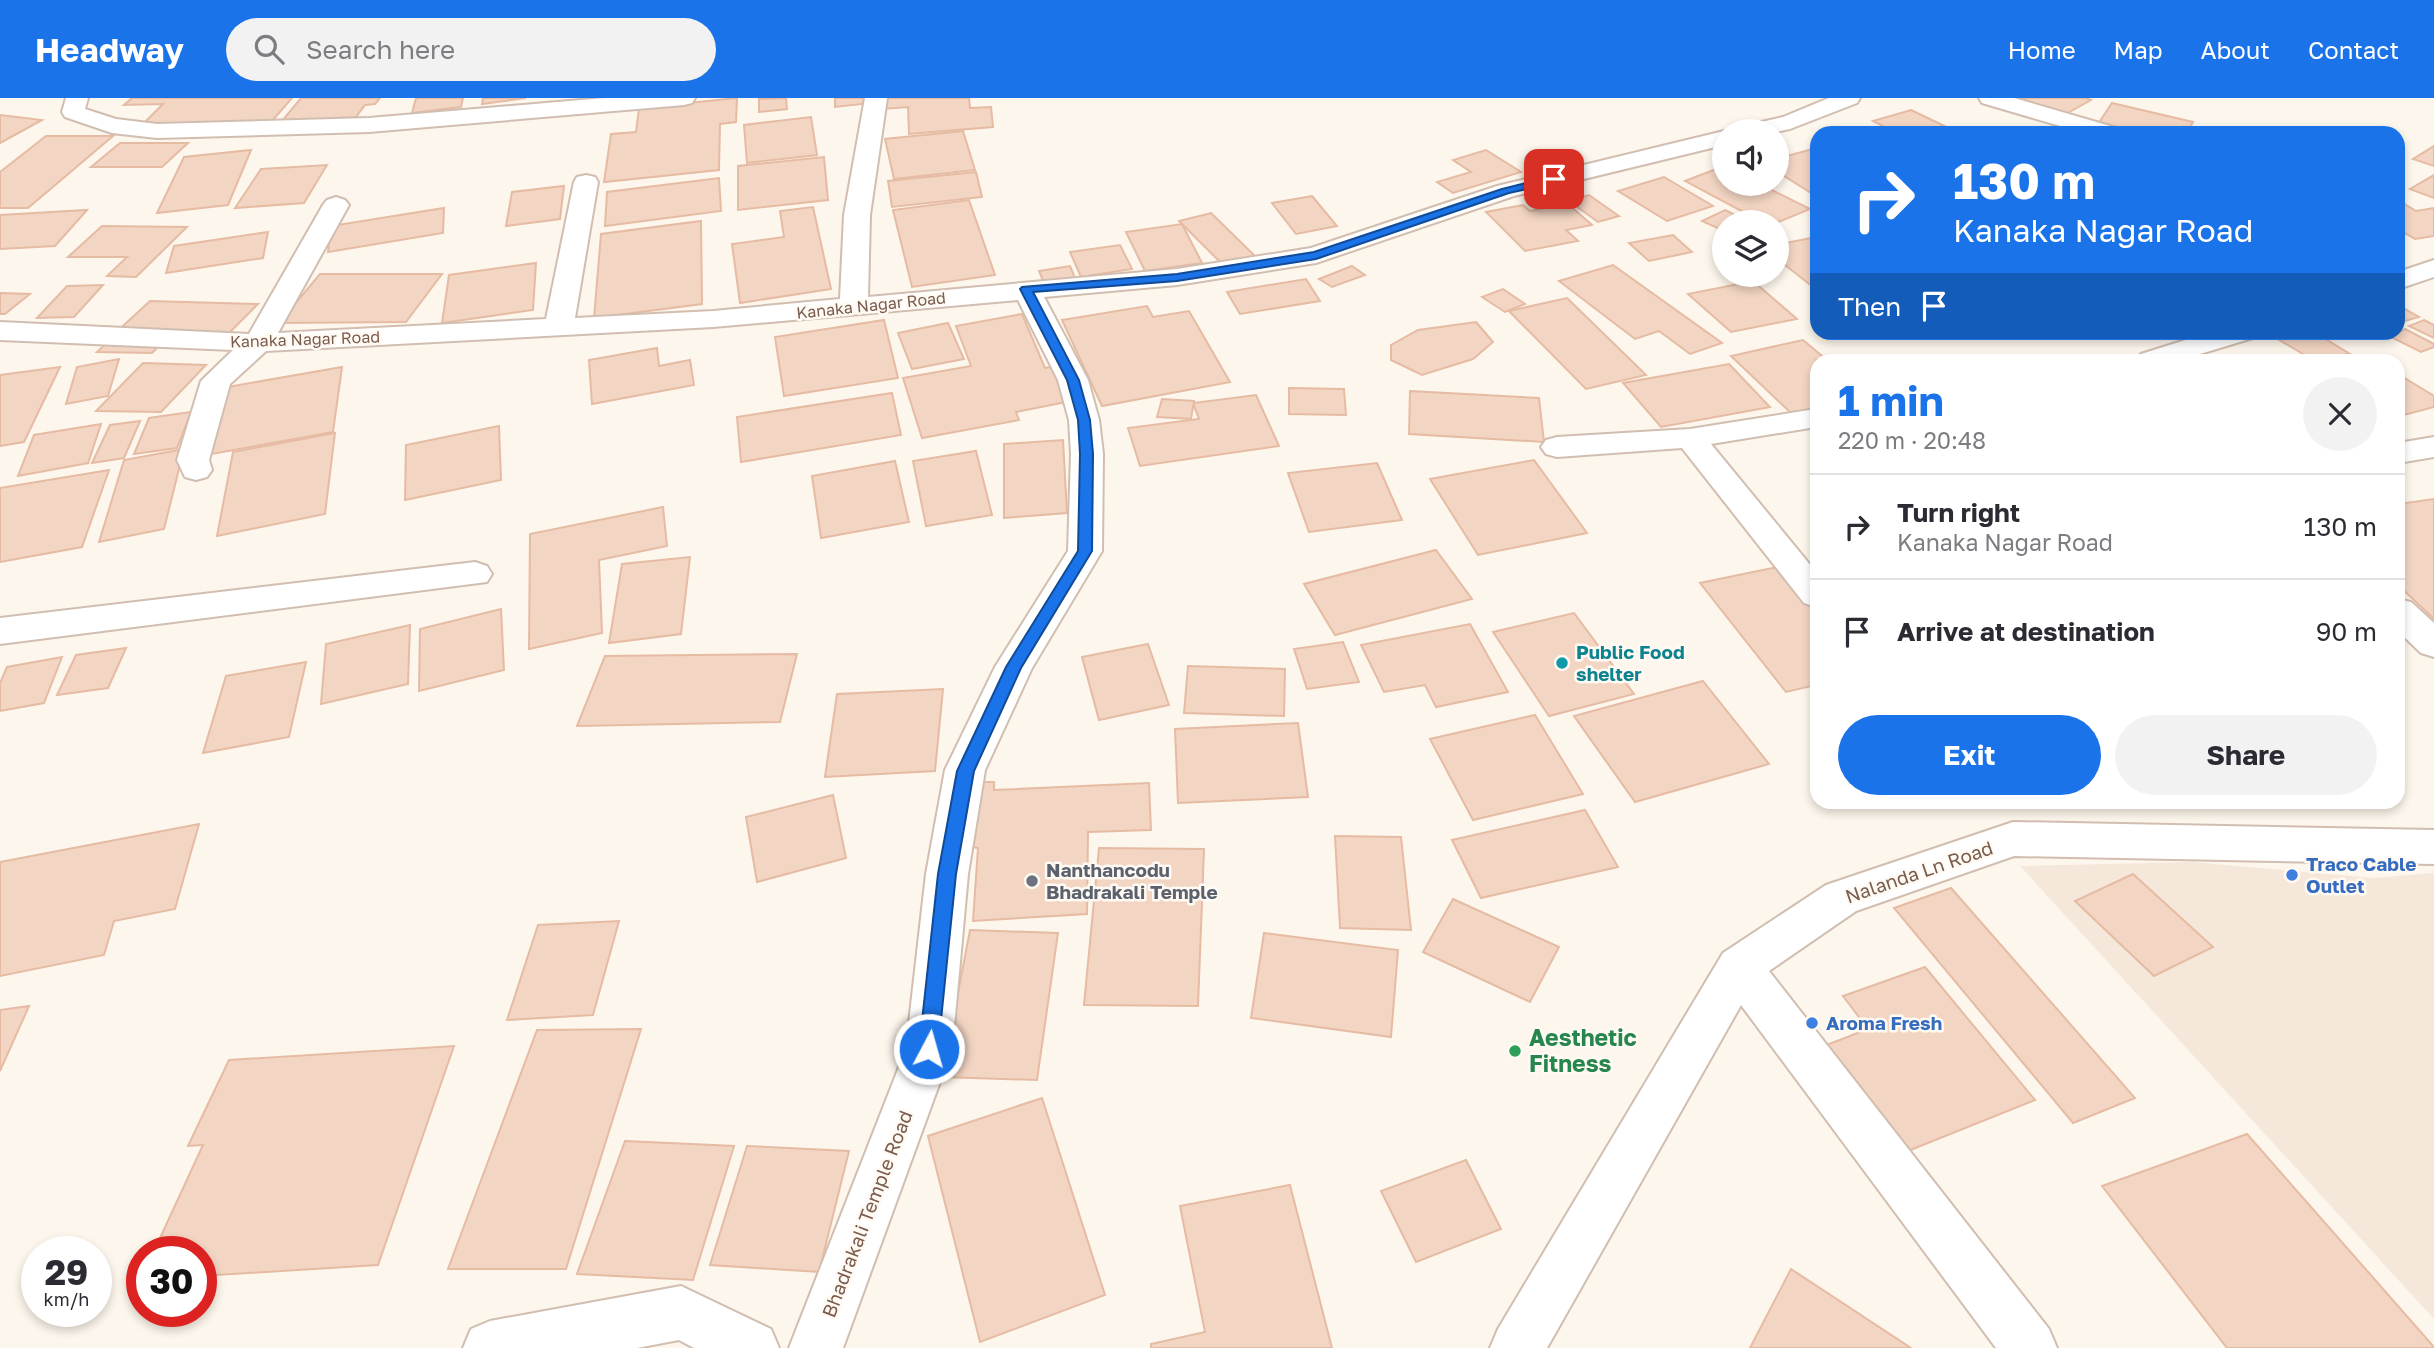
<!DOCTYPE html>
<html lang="en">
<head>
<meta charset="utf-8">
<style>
  :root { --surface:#fff; --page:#f2f2f3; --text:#2b2b33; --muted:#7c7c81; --line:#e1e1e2; --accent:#1a73e8 }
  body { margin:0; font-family:"Golos Text",sans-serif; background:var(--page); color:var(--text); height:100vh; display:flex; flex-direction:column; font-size:26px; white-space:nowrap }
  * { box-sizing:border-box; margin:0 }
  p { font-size:23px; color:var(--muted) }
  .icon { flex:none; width:38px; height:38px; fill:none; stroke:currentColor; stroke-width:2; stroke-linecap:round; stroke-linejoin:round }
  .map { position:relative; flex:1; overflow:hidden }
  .details { position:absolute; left:1810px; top:256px; width:595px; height:455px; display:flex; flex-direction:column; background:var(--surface); border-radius:21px; box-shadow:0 4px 10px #0003 }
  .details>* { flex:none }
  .top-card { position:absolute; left:1810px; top:28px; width:595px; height:214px; border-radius:21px; box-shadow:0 4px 10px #0003; background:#1a73e8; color:#fff; overflow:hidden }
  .controls { position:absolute; left:1712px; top:21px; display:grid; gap:14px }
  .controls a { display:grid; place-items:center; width:77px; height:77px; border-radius:50%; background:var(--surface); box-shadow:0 4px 10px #0003; font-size:35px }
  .speed { position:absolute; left:21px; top:1138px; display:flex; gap:14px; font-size:35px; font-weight:700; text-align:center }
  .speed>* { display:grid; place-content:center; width:91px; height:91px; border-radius:50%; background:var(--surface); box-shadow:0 4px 10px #0003; line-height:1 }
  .speed small { font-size:18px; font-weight:400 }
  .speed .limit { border:10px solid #d22; background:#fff; color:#111 }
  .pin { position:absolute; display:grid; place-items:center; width:60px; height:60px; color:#fff; margin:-30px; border-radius:14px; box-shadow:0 4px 10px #0006 }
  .me { position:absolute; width:77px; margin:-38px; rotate:6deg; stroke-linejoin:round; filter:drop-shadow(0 0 5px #0008) }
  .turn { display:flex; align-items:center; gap:24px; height:147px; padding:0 28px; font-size:32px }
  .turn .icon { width:91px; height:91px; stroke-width:2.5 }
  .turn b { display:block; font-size:49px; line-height:60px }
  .then { display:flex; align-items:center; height:66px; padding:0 28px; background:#0003; gap:14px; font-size:26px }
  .round { display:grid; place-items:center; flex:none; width:74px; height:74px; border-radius:37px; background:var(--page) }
  .summary { display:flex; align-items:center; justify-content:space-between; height:119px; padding:0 28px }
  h1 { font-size:42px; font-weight:700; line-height:52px; color:var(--accent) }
  .action { display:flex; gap:14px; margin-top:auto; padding:14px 28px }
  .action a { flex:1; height:80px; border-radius:42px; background:var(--accent); color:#fff; font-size:28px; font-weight:700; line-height:80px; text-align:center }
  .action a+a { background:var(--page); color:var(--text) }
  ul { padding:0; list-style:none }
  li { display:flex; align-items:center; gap:21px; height:105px; padding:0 28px; border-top:2px solid var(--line) }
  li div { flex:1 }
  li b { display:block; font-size:26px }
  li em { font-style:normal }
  header { display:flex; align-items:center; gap:42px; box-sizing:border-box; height:98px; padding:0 35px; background:var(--accent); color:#fff }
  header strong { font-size:33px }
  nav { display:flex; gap:38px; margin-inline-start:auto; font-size:24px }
  .search { width:490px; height:63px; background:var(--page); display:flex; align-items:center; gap:18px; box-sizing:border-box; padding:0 24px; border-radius:38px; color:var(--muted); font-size:26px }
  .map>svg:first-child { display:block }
</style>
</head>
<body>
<header>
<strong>Headway</strong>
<div class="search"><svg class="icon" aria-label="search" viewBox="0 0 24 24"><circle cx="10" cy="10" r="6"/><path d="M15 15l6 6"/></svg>Search here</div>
<nav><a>Home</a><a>Map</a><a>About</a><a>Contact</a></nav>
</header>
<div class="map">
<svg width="2434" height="1250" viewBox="0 0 2434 1250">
  <rect width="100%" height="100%" fill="#fdf6ec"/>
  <path fill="#f5e8da" d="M2192 764 2373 780 2434 775V1221L2020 768Z"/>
  <g fill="#f3d5c3" stroke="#e6bba3" stroke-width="2">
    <path d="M132 0H292L272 23 142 27 163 6 124 7Z"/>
    <path d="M301 0H380L375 6 365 7 356 19 282 23Z"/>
    <path d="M416 0H463L461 9 412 15Z"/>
    <path d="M483 0H526L482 6Z"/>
    <path d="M737 0 736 24 720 26 719 72 604 84 611 36 636 34 639 10Z"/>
    <path d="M786 0 787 11 759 14V1Z"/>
    <path d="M835 0H870L871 5 835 9Z"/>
    <path d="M883 0H969L970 10 991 9 993 29 909 36 908 9 883 11Z"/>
    <path d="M2016 0H2086L2091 2 2064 17Z"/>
    <path d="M2112 5 2193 24 2187 35H2134L2098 26Z"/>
    <path d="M1911 12 1959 35H1896L1873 23Z"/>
    <path d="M0 17 42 22 0 45Z"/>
    <path d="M811 19 817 57 747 65 744 27Z"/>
    <path d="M963 33 975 72 894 81 885 41Z"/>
    <path d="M46 38H113L28 110H0V74Z"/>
    <path d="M120 45H188L162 69H91Z"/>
    <path d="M2434 48V68L2413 61Z"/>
    <path d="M1816 50V98L1776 73V61Z"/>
    <path d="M251 52 228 107 157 115 184 59Z"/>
    <path d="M1486 52 1521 74 1453 95 1437 84 1471 74 1453 62Z"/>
    <path d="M824 59 828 102 738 112V68Z"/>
    <path d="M327 67 304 105 235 110 261 71Z"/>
    <path d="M1724 68V86H1760L1810 111 1776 125 1762 124 1685 83Z"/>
    <path d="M976 74 982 99 892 109 888 83Z"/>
    <path d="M2434 77V100L2410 91Z"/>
    <path d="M1664 79 1713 108 1667 123 1618 93Z"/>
    <path d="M719 80 721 113 605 128 607 94Z"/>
    <path d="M564 88 560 121 506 128 512 94Z"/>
    <path d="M1589 97 1619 118 1598 124 1569 103Z"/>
    <path d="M1312 98 1337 128 1296 136 1272 105Z"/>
    <path d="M969 102 995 177 912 189 893 112Z"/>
    <path d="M2398 102 2416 113 2434 110V138L2415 141 2398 131Z"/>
    <path d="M1568 106 1592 127 1566 132 1578 143 1525 153 1486 114 1523 107 1530 113Z"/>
    <path d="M813 109 831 191 740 205 732 146 784 139 780 113Z"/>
    <path d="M444 110 443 135 328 154 331 128Z"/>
    <path d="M87 112 55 148 0 151V117Z"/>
    <path d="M1725 112 1749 124H1724V133L1702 123Z"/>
    <path d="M1211 115 1260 163 1227 171 1179 123Z"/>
    <path d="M701 123 702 206 594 220 601 136Z"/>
    <path d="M1182 126 1202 165 1145 173 1126 134Z"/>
    <path d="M102 128 187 129 136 179 107 178 127 159H68Z"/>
    <path d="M268 134 263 160 166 175 174 148Z"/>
    <path d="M1673 137 1692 154 1649 163 1629 145Z"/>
    <path d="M1816 139V188L1813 189 1776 160V147Z"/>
    <path d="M1120 147 1132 171 1081 179 1070 154Z"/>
    <path d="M536 165 533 212 442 225 449 177Z"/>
    <path d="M1613 167 1722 245 1690 256 1659 233 1635 241 1559 183Z"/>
    <path d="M1070 168 1075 180 1044 185 1039 173Z"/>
    <path d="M1352 168 1365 177 1332 189 1319 181Z"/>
    <path d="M320 176H442L406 224 279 225Z"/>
    <path d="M1306 181 1320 203 1240 216 1227 194Z"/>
    <path d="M1753 183 1797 221 1731 234 1688 196Z"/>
    <path d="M103 187 74 219 37 220 67 188Z"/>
    <path d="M1503 191 1525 206 1505 214 1482 199Z"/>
    <path d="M0 195 30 196 5 216H0Z"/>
    <path d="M1567 200 1646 277 1586 291 1509 213Z"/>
    <path d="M150 203 258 206 224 240 112 238Z"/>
    <path d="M2398 207 2419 219 2398 225Z"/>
    <path d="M1147 208 1153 219 1189 213 1230 284 1102 308 1062 222Z"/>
    <path d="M1022 216 1045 270 1060 267 1076 302 1016 314 1019 322 922 340 903 280 971 268 956 228Z"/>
    <path d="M884 222 898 280 784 298 775 239Z"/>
    <path d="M2424 222 2434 227V240L2409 228Z"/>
    <path d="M1476 224 1493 244 1473 261 1422 277 1391 262V247L1418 232Z"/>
    <path d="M948 225 964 261 912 271 898 235Z"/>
    <path d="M2405 231 2434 246V249L2421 254 2389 238Z"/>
    <path d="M2298 234H2314L2350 256 2313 262 2276 240Z"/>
    <path d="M1803 242 1827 262H1816V310L1792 316 1731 258Z"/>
    <path d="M109 243 163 244 152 255 97 254Z"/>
    <path d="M657 250 659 268 690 262 694 287 592 306 589 262Z"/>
    <path d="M119 261 108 298 66 306 77 269Z"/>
    <path d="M143 265 206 267 161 314 96 313Z"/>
    <path d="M1729 266 1770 309 1661 329 1623 285Z"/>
    <path d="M60 269 24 344 0 348V277Z"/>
    <path d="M342 269 333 334 200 358 216 291Z"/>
    <path d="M2398 276 2434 298V309L2404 317 2398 313Z"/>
    <path d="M1289 290 1344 291 1346 317 1289 316Z"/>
    <path d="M1410 293 1539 300 1544 344 1409 336Z"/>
    <path d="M892 295 901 337 741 364 737 319Z"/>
    <path d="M1256 297 1279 348 1140 368 1128 330 1199 321 1193 305Z"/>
    <path d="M1162 301 1194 303 1191 321 1157 319Z"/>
    <path d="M191 314 177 350 134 356 149 320Z"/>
    <path d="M140 323 124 360 92 365 110 327Z"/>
    <path d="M101 326 88 365 18 378 34 337Z"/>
    <path d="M499 328 501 382 405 402 406 347Z"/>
    <path d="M335 335 325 416 217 438 233 354Z"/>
    <path d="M1063 342 1067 415 1004 420V346Z"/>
    <path d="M184 351 164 431 99 444 124 362Z"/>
    <path d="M976 353 992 417 926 428 913 363Z"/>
    <path d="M1534 362 1587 435 1478 457 1430 381Z"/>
    <path d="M895 363 909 424 821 440 812 378Z"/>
    <path d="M1377 365 1402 422 1309 434 1288 375Z"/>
    <path d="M109 372 82 449 0 464V390Z"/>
    <path d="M2434 401V521L2398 487V406Z"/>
    <path d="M663 409 667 448 599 462 602 535 529 551 530 436Z"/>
    <path d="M1436 452 1472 501 1335 537 1304 486Z"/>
    <path d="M690 459 681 536 609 545 622 466Z"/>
    <path d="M1777 469 1816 515V587L1786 594 1700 485Z"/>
    <path d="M501 511 504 572 419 593 420 531Z"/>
    <path d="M1574 515 1634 596 1549 618 1493 534Z"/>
    <path d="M1470 526 1508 594 1436 609 1425 587 1384 594 1361 547Z"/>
    <path d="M410 527 408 586 321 606 326 546Z"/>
    <path d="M1343 544 1359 584 1307 591 1294 551Z"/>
    <path d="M1148 546 1169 607 1099 622 1082 559Z"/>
    <path d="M126 550 108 590 57 597 76 557Z"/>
    <path d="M797 556 780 624 577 628 605 558Z"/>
    <path d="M62 559 44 605 0 613V585L7 569Z"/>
    <path d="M306 564 289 639 203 655 226 578Z"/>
    <path d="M1188 568 1285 571 1284 618 1184 615Z"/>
    <path d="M1703 583 1769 666 1635 704 1574 618Z"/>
    <path d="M943 591 935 673 825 679 837 596Z"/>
    <path d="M1535 617 1583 696 1473 722 1430 641Z"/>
    <path d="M1298 625 1308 699 1178 705 1175 631Z"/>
    <path d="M977 684H994V692L1149 685 1151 732 1088 734 1087 816 973 823 978 750 972 749Z"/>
    <path d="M833 697 846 760 757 784 746 719Z"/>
    <path d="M1585 712 1618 769 1481 800 1452 742Z"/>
    <path d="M199 726 175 811 114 823 104 857 0 878V764Z"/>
    <path d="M1335 738 1401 739 1411 832 1340 830Z"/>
    <path d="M1099 750 1204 751 1198 908 1084 907Z"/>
    <path d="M2133 776 2213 849 2154 878 2075 803Z"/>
    <path d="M1951 790 2135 1000 2073 1025 1894 810Z"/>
    <path d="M1453 801 1559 849 1530 904 1423 854Z"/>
    <path d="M619 823 593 917 507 922 538 827Z"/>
    <path d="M970 832 1058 835 1037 982 942 979Z"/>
    <path d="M1264 835 1398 852 1391 939 1251 920Z"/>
    <path d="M1925 869 2035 1002 1898 1057 1819 950 1868 931 1843 898Z"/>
    <path d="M29 908 0 973V912Z"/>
    <path d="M641 931 566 1171H448L537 932Z"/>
    <path d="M454 948 378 1167 201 1178V1153H154L203 1047 188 1048 229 962Z"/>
    <path d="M1042 1000 1105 1197 980 1244 928 1038Z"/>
    <path d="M2247 1036 2434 1249V1250H2227L2102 1088Z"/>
    <path d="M625 1043 734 1048 693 1182 577 1176Z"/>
    <path d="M747 1048 849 1053 819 1174 710 1167Z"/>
    <path d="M1466 1062 1501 1131 1416 1164 1381 1093Z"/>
    <path d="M1290 1087 1332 1250H1151V1246L1205 1234 1180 1108Z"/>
    <path d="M1791 1171 1911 1250H1750Z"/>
  </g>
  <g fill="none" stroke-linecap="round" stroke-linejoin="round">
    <defs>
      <g id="minor">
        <path d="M66 0H88L85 11 116 21 157 26 369 20 604 0H695L692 5 684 7 369 34 157 40 112 35 65 19 62 14Z"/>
        <path d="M865 0H887L870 117 868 199 1177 171 1311 150 1497 88 1724 33H1725L1724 47 1514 98 1316 165 1177 187 1044 199 1088 282 1099 322 1103 356 1102 453 1032 570 985 672 968 776 952 951 843 1250H789L906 951 926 776 945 672 995 569 1068 453 1071 356 1069 322 1058 282 1018 202 713 229 266 253 230 286 209 362 212 372 207 379 196 382 185 379 177 362 201 283 233 252 0 242V224L249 236 323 107 327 102 336 99 345 102 349 107 278 235 546 221 574 84 577 79 586 77 595 79 598 84 575 220 713 213 840 201 844 117Z"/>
        <path d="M1829 0H1860L1857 5 1790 31 1776 34 1739 33 1743 28 1783 19Z"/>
        <path d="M1979 0H2014L2117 30 2121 35H2084L1982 5Z"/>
        <path d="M2434 162V179L2398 191V174Z"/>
        <path d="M2211 234H2257L2253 240 2180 262H2136L2141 256Z"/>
        <path d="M1816 311V329L1711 346 1816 474V509L1804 505 1682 350 1557 359 1546 356 1541 349 1546 342 1557 339 1690 331Z"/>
        <path d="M2434 339V359L2398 365V345Z"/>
        <path d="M475 464 487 468 492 476 487 484 0 546V520Z"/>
        <path d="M2398 501 2411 504 2434 525V559L2421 555 2398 533Z"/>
        <path d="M2013 724 2434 732V766L2014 758 1856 813 1769 873 2049 1231 2057 1250H1996L1741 907 1547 1250H1490L1498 1231 1723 855 1826 787Z"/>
        <path d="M681 1188 771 1231 779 1250H694L679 1242 637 1250H463L471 1231 490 1223Z"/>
      </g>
    </defs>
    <use href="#minor" stroke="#d1beb0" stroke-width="4"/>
    <use href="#minor" fill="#fff" fill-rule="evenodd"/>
  </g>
  <path fill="#1a73e8" stroke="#114b97" stroke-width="2" d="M1554 78 1558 79V84L1509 95 1316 161 1177 183 1033 194 1079 282 1090 322 1093 356 1092 453 1021 570 974 673 956 776 938 951 936 958 929 960 922 958 919 951 938 776 957 673 1006 569 1078 453 1080 356 1078 322 1067 282 1020 191 1022 189 1177 176 1314 154 1502 91Z"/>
  <circle fill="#0f9aa8" stroke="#fffaf3" stroke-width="2.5" cx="1562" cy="565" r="7"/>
  <g fill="#3f7fe0" stroke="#fffaf3" stroke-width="2.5">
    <circle cx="2292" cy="777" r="7"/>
    <circle cx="1812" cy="925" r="7"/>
  </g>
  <circle fill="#6b7280" stroke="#fffaf3" stroke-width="2.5" cx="1032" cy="783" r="7"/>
  <circle fill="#2e9e5b" stroke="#fffaf3" stroke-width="2.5" cx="1515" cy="953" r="7"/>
  <g text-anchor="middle" stroke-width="5" stroke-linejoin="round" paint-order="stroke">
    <g font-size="16" fill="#7a5c4d" stroke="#fffaf3">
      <text transform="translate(871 207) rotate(-6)" y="6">Kanaka Nagar Road</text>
      <text transform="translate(305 241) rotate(-2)" y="6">Kanaka Nagar Road</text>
    </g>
    <g font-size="19" font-weight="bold" fill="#0d838f" stroke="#fffaf3" text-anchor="start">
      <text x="1576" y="561">Public Food<tspan x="1576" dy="22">shelter</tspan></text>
    </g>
    <g font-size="19" font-weight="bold" fill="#366cbe" stroke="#fffaf3" text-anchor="start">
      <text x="2306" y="773">Traco Cable<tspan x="2306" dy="22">Outlet</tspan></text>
      <text x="1826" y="932">Aroma Fresh</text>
    </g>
    <g font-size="19" font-weight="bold" fill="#5b616d" stroke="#fffaf3" text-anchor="start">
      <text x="1046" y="779">Nanthancodu<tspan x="1046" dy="22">Bhadrakali Temple</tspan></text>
    </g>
    <g font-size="19" fill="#7a5c4d" stroke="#fffaf3">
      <text transform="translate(1919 774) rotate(-19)" y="7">Nalanda Ln Road</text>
      <text transform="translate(867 1116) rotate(-69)" y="7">Bhadrakali Temple Road</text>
    </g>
    <g font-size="23" font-weight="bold" fill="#27864d" stroke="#fffaf3" text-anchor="start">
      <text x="1529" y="948">Aesthetic<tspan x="1529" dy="26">Fitness</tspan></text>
    </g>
  </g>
</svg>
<div class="controls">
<a><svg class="icon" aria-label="sound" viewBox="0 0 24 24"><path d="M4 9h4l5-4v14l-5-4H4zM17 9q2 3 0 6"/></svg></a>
<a><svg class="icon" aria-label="layers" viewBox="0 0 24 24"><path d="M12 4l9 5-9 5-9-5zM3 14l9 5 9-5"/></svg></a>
</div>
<div class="speed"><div>29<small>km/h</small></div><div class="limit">30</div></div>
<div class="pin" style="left:1554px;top:81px;background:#d93025"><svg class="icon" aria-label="arrive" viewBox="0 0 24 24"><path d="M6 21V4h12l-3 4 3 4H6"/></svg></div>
<svg class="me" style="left:929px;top:951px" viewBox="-20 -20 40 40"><circle r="17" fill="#1a73e8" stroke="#fff" stroke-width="3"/><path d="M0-11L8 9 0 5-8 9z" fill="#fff"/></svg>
<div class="top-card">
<div class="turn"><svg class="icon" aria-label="right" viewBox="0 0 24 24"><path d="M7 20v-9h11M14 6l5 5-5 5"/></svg><div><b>130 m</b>Kanaka Nagar Road</div></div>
<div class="then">Then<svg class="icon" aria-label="arrive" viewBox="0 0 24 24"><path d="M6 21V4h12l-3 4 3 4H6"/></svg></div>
</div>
<section class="details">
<div class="summary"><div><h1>1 min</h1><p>220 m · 20:48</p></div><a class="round"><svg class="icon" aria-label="close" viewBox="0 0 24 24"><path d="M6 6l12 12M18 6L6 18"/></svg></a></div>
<ul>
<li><svg class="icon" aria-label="right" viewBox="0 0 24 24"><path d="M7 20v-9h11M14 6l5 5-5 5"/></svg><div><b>Turn right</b><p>Kanaka Nagar Road</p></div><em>130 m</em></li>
<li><svg class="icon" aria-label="arrive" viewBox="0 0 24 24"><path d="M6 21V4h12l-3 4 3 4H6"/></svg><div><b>Arrive at destination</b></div><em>90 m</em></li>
</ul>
<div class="action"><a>Exit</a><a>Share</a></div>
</section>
</div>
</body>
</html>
